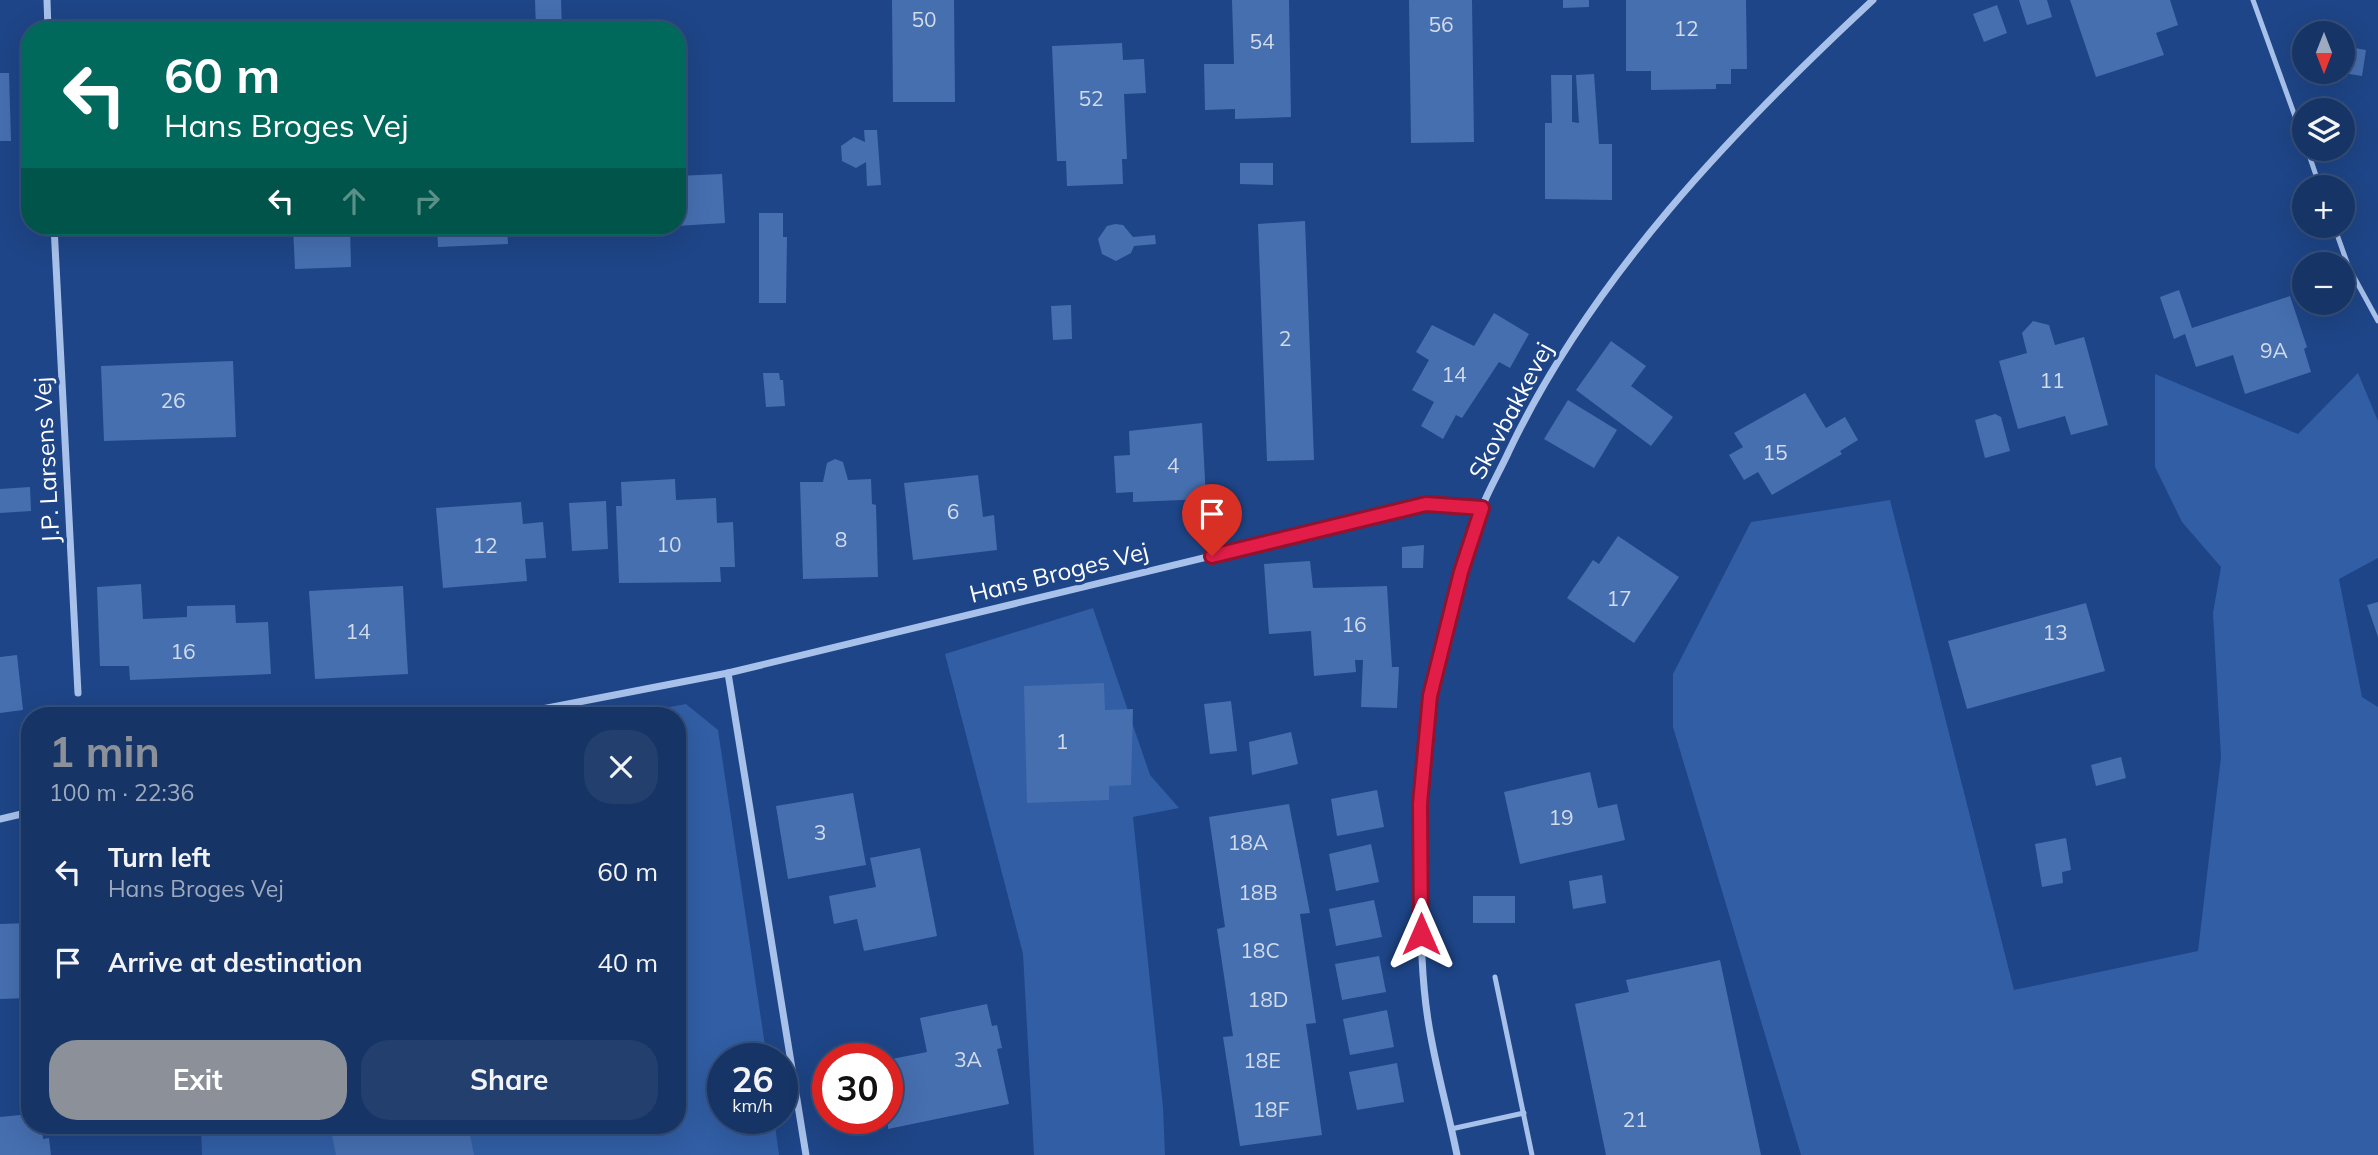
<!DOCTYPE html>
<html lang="en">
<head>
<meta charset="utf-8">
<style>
  :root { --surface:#163465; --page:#233f6e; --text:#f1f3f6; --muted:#9eaabf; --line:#354f79; --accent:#8c9099 }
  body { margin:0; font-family:Mulish,sans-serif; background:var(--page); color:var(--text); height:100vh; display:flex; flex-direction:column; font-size:26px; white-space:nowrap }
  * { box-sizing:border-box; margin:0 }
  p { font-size:23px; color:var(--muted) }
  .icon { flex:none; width:38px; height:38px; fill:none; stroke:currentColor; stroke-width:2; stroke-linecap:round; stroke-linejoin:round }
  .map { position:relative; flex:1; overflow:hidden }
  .side { position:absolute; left:21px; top:707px; width:665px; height:427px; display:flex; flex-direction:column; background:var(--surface); border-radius:28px; box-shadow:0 7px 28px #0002,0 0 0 2px var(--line) }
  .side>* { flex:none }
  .hud { position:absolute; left:21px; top:21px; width:665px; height:214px; border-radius:28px; box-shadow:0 7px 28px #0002,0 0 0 2px var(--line); background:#00695c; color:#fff; overflow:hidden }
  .needle { width:46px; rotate:180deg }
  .buttons { position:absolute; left:2292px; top:21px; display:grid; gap:14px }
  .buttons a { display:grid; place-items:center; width:63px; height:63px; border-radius:50%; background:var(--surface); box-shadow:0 7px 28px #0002,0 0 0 2px var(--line); font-size:35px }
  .speed { position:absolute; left:707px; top:1043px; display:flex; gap:14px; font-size:35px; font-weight:700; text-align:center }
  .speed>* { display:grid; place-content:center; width:91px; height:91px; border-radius:50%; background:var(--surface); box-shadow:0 7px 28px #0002,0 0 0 2px var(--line); line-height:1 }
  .speed small { font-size:18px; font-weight:400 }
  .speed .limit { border:10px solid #d22; background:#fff; color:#111 }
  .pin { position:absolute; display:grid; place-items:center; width:60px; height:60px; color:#fff; margin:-72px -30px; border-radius:50% 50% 50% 0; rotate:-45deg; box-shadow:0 0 7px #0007 }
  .pin .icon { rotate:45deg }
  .me { position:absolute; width:77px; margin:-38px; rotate:0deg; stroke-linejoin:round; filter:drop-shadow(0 0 5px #0008) }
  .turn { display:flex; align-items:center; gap:24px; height:147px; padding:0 28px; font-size:32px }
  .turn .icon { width:91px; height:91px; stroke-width:2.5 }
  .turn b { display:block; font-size:49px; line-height:60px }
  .lanes { display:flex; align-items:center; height:66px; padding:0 28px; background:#0003; justify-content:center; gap:35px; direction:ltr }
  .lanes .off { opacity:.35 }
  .round { display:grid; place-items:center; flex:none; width:74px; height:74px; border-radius:28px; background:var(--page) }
  .summary { display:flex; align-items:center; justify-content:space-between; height:119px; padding:0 28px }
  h1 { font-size:42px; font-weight:700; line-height:52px; color:var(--accent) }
  .primary-button { display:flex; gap:14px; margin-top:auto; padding:14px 28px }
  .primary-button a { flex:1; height:80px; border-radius:28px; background:var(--accent); color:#fff; font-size:28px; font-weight:700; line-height:80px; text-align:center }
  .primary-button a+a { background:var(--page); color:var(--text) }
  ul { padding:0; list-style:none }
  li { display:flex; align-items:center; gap:21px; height:91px; padding:0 28px }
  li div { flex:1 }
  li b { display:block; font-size:26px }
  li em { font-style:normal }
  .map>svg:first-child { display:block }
</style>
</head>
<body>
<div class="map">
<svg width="2378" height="1155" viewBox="0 0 2378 1155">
  <rect width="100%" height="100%" fill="#1e4587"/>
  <g fill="#315ea5">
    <path d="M2358 373 2378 421V558L2339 579 2362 697 2378 707V1155H1801L1673 727V674L1751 522 1890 500 2014 990 2198 951 2221 757 2213 613 2221 567 2182 522 2155 467V374L2298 434Z"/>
    <path d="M1093 608 1150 775 1179 808 1133 817 1163 1107 1165 1155H1034L1023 954 945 654Z"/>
    <path d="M686 704 718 730 767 1059H723V1118H774L779 1155H202L201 1125H677V716H621Z"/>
  </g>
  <g fill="#466fb0">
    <path d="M535 0H561L562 30H536Z"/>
    <path d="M892 0H954L955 102H893Z"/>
    <path d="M1232 0H1289L1291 117 1235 119V109L1205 110 1204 64H1234Z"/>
    <path d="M1409 0H1472L1474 142 1411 143Z"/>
    <path d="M1563 0H1589V7L1563 8Z"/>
    <path d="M1626 0H1746L1747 69H1731V84H1716V89L1651 90V71H1626Z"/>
    <path d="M2019 0H2047L2052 17 2027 25Z"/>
    <path d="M2070 0H2170L2178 25 2156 33 2164 55 2096 77Z"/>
    <path d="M1997 5 2007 33 1984 42 1973 14Z"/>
    <path d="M1122 43 1123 60 1144 59 1146 93 1124 94 1127 159H1122L1123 184 1067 186 1066 161H1057L1052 46Z"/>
    <path d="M2343 46 2366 50 2362 76 2343 73Z"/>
    <path d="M0 73H9L11 141H0Z"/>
    <path d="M1594 74 1599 144H1612V200L1545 199V123H1552L1551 75H1572V122L1579 123 1576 75Z"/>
    <path d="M864 130H877L881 185 867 186 866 162 856 168 842 161 841 146 854 137 865 142Z"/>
    <path d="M1240 163H1273V185L1240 184Z"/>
    <path d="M722 174 725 223 677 226V176Z"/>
    <path d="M759 213H783V237H787L786 303H759Z"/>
    <path d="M1305 221 1314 460 1267 461 1258 224Z"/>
    <path d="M1115 224 1123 225 1133 237 1155 235 1156 244 1134 246 1131 253 1116 261 1102 254 1098 239 1107 226Z"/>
    <path d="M293 226H350L351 267 295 269Z"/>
    <path d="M437 226H507L508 244 438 247Z"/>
    <path d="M2179 290 2192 328 2290 296 2307 347 2304 349 2311 372 2245 394 2233 355 2196 367 2185 334 2174 339 2160 297Z"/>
    <path d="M1071 305 1072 339 1053 340 1051 306Z"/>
    <path d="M1494 313 1529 334 1510 368 1499 362 1462 418 1456 415 1443 439 1421 426 1434 402 1412 390 1429 360 1416 352 1432 325 1474 346Z"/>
    <path d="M2033 321 2049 325 2055 345 2084 337 2108 425 2071 435 2065 416 2018 429 1999 361 2027 353 2022 333Z"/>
    <path d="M1611 341 1646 366 1631 386 1673 417 1651 446 1576 390Z"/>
    <path d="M233 361 236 437 104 441 101 366Z"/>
    <path d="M763 373H779L780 380H783L785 406 766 407Z"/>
    <path d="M1805 393 1826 428 1845 417 1858 440 1840 451 1842 454 1772 495 1758 472 1744 480 1729 455 1743 447 1734 433Z"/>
    <path d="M1568 400 1617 430 1594 468 1544 439Z"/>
    <path d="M1995 414 2001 417 2010 451 1985 458 1975 420Z"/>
    <path d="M1202 423 1206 499 1133 502V492L1116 493 1114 456 1130 455 1129 431Z"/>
    <path d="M835 459 843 462 848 480 871 479 872 504 876 505 878 577 803 579 800 482H823L827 463Z"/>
    <path d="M978 475 983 517 994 515 997 550 913 560 904 483Z"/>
    <path d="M675 479 676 500 716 498 717 523 733 522 735 567H720L721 582 619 583 616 506H622L621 482Z"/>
    <path d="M30 487 31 511 0 513V489Z"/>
    <path d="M606 501 608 549 572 551 569 503Z"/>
    <path d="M521 502 523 524 543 522 546 558 525 559 527 581 443 588 436 508Z"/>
    <path d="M1618 536 1679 577 1634 643 1567 598 1593 560 1599 564Z"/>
    <path d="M1424 545 1423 568H1402V547Z"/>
    <path d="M1310 561 1313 588 1387 586 1392 667H1399L1397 708 1361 707 1363 660H1355L1356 672 1314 676 1311 631 1269 634 1264 564Z"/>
    <path d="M141 584 143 619 187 617V606L235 605 236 623 268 622 271 674 130 680 129 666H100L97 587Z"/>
    <path d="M403 586 408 674 315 679 309 591Z"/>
    <path d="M2378 602V637L2367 605Z"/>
    <path d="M2086 603 2105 671 1967 709 1948 641Z"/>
    <path d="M17 655 23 710 0 713V657Z"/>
    <path d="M1104 683 1105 710 1133 709 1131 785 1109 786V800L1027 803 1024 686Z"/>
    <path d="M1231 701 1237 751 1210 754 1204 704Z"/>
    <path d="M1291 732 1298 764 1252 775 1249 742Z"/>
    <path d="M2121 757 2126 778 2096 786 2091 765Z"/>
    <path d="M1590 772 1598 808 1617 804 1625 840 1520 864 1504 792Z"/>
    <path d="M1377 790 1384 827 1337 836 1331 799Z"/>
    <path d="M853 793 866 865 788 879 776 806Z"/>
    <path d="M1289 804 1310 913 1300 914 1316 1023 1306 1024 1322 1135 1240 1146 1223 1037 1233 1036 1217 929 1225 927 1209 817Z"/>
    <path d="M2066 838 2071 870 2062 872 2063 883 2042 887 2035 844Z"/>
    <path d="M1371 844 1379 882 1336 891 1329 854Z"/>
    <path d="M920 848 937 936 864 951 857 919 834 924 829 896 876 887 870 858Z"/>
    <path d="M1602 875 1606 903 1573 909 1569 881Z"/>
    <rect x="1473" y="896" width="42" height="27"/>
    <path d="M1374 900 1382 937 1336 946 1329 909Z"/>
    <path d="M30 923V998L0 999V924Z"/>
    <path d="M1379 956 1386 992 1342 1000 1335 964Z"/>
    <path d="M1720 960 1761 1155H1606L1575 1004 1629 992 1626 980Z"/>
    <path d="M987 1004 992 1026 997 1025 1002 1048 997 1049 1009 1104 888 1129 887 1060 927 1052 920 1018Z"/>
    <path d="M1387 1010 1394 1047 1350 1055 1343 1019Z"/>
    <path d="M1397 1063 1404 1102 1357 1110 1349 1072Z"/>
    <path d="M30 1114V1125H42L43 1139 49 1138 51 1155H0V1117Z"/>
    <path d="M330 1125H468L474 1155H336Z"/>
  </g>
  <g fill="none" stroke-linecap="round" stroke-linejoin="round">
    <g stroke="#a7c1eb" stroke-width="5">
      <path d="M2253 0 2305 144"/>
      <path d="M2307 149 2320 187"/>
      <path d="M2334 226 2349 268 2378 321"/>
      <path d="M1495 977 1532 1155"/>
      <path d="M1451 1129 1524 1113"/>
    </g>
    <g stroke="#a7c1eb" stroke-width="7">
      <path d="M47 0 48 30"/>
      <path d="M54 226 78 693"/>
      <path d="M728 673 806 1155"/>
      <path d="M506 716 728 673 1426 504 1482 508"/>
      <path d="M0 819 30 812"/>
      <path d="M1457 1155C1448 1110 1435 1066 1428 1020 1420 969 1421 916 1420 863 1419 743 1439 624 1481 510 1488 490 1500 471 1509 451 1592 277 1733 130 1873 0"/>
    </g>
  </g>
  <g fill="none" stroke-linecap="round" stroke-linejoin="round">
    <defs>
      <path id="route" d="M1212 556 1426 504 1482 508 1461 572 1430 696 1420 804 1421 934"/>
    </defs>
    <use href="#route" stroke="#92132f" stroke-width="18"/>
    <use href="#route" stroke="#e11d48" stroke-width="12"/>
  </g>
  <g text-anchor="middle" stroke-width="7" stroke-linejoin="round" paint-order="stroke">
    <g font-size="21" fill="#d1dbeb">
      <text x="924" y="27">50</text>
      <text x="1441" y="32">56</text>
      <text x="1686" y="36">12</text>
      <text x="1262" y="49">54</text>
      <text x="1091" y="106">52</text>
      <text x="1285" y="346">2</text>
      <text x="2274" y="358">9A</text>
      <text x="1454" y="382">14</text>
      <text x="2052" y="388">11</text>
      <text x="173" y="408">26</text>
      <text x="1775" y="460">15</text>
      <text x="1173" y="473">4</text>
      <text x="953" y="519">6</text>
      <text x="841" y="547">8</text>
      <text x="669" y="552">10</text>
      <text x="485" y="553">12</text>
      <text x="1619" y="606">17</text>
      <text x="1354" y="632">16</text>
      <text x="358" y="639">14</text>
      <text x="2055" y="640">13</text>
      <text x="183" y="659">16</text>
      <text x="1062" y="749">1</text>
      <text x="1561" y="825">19</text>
      <text x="820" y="840">3</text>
      <text x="1248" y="850">18A</text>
      <text x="1258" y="900">18B</text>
      <text x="1260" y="958">18C</text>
      <text x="1268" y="1007">18D</text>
      <text x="968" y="1067">3A</text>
      <text x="1262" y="1068">18E</text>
      <text x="1271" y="1117">18F</text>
      <text x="1635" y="1127">21</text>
    </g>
    <g font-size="24" fill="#fff" stroke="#1e4587">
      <text transform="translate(1511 411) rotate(-62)" y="8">Skovbakkevej</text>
      <text transform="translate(47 460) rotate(-93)" y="8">J.P. Larsens Vej</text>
      <text transform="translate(1059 573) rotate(-14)" y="8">Hans Broges Vej</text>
    </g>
  </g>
</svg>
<div class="buttons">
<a><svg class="needle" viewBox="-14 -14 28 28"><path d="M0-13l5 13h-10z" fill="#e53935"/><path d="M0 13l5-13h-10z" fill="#9eaabf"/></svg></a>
<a><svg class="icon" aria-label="layers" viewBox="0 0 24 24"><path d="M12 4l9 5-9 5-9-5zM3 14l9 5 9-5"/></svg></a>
<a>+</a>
<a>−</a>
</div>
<div class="speed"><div>26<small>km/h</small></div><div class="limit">30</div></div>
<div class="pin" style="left:1212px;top:556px;background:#d93025"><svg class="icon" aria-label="arrive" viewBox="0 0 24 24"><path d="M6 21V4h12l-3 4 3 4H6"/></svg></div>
<svg class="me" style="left:1421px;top:934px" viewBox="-20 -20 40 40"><path d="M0-17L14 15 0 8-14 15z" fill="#e11d48" stroke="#fff" stroke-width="4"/></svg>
<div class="hud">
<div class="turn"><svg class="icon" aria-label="left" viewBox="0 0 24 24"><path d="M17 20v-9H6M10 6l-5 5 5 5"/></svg><div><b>60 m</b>Hans Broges Vej</div></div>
<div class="lanes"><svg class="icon" aria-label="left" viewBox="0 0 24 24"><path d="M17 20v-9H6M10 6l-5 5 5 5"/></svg><svg class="icon off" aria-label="ahead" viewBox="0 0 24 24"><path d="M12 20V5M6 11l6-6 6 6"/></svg><svg class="icon off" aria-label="right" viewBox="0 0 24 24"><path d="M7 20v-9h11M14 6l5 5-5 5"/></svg></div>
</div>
<section class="side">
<div class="summary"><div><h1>1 min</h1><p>100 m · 22:36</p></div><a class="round"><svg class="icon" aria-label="close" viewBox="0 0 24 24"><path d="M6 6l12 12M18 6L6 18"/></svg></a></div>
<ul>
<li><svg class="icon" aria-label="left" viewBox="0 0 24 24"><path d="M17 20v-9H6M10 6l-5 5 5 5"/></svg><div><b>Turn left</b><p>Hans Broges Vej</p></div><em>60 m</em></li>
<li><svg class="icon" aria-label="arrive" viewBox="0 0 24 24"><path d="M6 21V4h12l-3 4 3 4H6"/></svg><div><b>Arrive at destination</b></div><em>40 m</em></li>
</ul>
<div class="primary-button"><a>Exit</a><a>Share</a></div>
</section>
</div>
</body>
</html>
